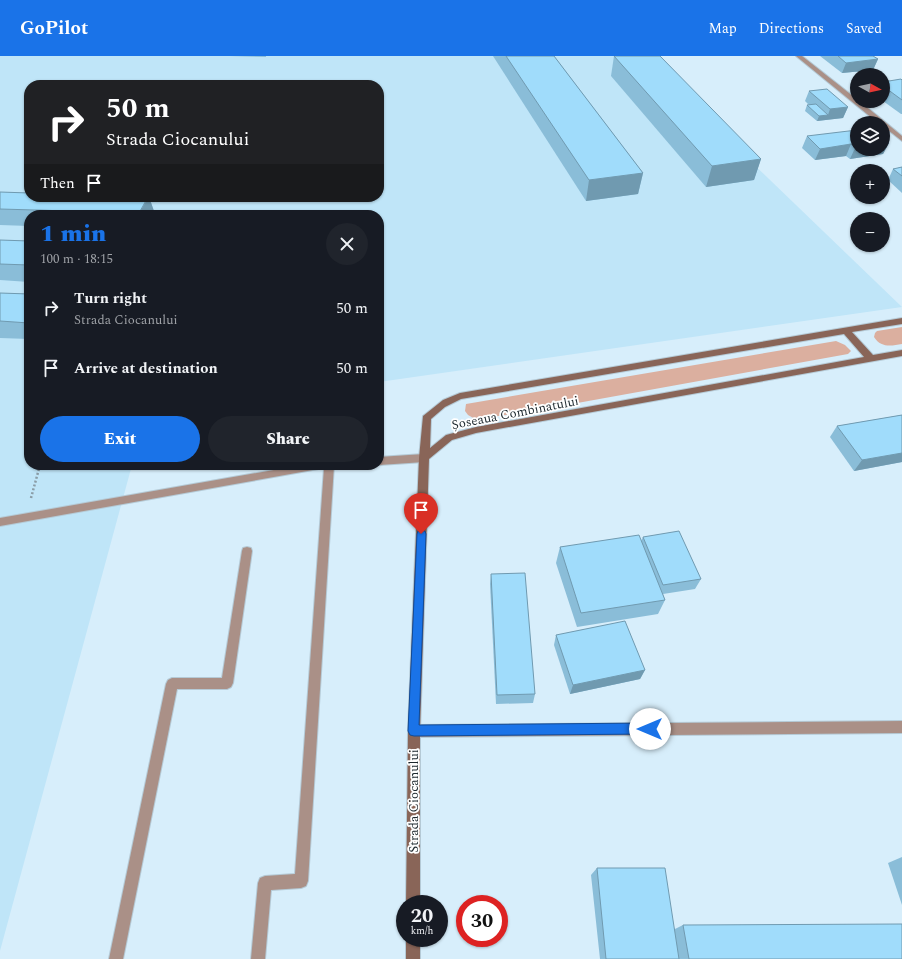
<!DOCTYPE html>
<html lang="en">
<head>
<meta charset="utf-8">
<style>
  :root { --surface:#171b24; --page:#20242c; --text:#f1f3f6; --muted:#9ea1a6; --accent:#1a73e8 }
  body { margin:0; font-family:Spectral,serif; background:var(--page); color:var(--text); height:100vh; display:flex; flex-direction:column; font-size:15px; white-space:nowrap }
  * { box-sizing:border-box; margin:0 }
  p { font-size:13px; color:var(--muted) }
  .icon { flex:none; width:22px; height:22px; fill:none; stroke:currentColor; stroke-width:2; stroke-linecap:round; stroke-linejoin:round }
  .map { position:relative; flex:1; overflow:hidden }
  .panel { position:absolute; left:24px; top:154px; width:360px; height:260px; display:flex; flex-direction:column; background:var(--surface); border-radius:16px; box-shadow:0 1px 3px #0004 }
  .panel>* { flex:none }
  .top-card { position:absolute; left:24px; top:24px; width:360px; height:122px; border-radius:16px; box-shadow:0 1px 3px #0004; background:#202124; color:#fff; overflow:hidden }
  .needle { width:26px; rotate:98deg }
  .tools { position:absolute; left:850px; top:12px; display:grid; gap:8px }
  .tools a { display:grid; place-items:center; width:40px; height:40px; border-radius:50%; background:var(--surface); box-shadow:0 1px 3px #0004; font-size:20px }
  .speed { position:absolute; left:396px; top:839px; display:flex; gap:8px; font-size:20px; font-weight:700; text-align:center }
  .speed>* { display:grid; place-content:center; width:52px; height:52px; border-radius:50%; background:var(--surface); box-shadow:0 1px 3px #0004; line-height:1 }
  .speed small { font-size:10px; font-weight:400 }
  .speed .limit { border:6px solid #d22; background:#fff; color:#111 }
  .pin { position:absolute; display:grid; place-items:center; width:34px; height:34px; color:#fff; margin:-41px -17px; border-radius:50% 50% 50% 0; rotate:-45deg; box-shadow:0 0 4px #0007 }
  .pin .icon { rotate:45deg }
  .me { position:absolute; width:44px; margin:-22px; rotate:270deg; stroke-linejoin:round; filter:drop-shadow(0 0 3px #0008) }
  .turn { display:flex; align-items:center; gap:14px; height:84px; padding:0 16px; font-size:18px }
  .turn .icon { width:52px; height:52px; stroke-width:2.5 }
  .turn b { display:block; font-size:28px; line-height:34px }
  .then { display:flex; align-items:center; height:38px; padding:0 16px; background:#0003; gap:8px; font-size:15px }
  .round { display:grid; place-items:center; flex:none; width:42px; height:42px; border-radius:21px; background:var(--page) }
  .headline { display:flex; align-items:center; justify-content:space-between; height:68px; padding:0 16px }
  h1 { font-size:24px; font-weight:800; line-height:30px; color:var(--accent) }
  .button { display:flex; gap:8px; margin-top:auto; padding:8px 16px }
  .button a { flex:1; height:46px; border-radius:24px; background:var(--accent); color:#fff; font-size:16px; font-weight:800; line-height:46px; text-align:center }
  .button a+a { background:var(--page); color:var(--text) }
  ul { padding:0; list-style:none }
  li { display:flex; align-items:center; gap:12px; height:60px; padding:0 16px }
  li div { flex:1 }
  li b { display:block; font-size:15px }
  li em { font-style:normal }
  header { display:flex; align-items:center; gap:24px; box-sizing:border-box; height:56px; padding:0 20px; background:var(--accent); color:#fff }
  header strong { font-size:19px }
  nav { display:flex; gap:22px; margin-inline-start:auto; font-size:14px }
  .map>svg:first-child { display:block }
</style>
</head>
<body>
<header>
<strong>GoPilot</strong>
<nav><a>Map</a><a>Directions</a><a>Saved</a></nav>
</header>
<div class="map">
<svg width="902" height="903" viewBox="0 0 902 903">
  <rect width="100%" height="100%" fill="#d7eefb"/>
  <path fill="#bfe5f8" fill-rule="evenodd" d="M0 0H641L902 251 379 326V159H29V409H132L0 895ZM29 29H379V141H29Z"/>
  <g fill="#dbaf9f">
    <path d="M902 271V288C891 290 881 292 874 281L875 277 877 275Z"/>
    <path d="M836 285 845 289 851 295 848 298 522 357 475 363 468 359 465 355 466 348Z"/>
  </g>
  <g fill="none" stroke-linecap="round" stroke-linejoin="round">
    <defs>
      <g id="lane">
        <path d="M424 398 429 402 424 406 379 409V401Z"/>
        <path d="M302 409H334L308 825 306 830 301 832 271 834 265 903H251L258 827 260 822 265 820 295 818 324 412 0 470V462Z"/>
        <path d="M247 491 251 492 252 495 233 627 231 631 227 633H177L123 903H109L166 628 168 624 172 622H222L242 495 243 492Z"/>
      </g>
      <g id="street">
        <path d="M796 0H802C836 27 869 52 902 80V85L883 70V67H878Z"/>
        <path d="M902 665V677L414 681 410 679 408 675 410 671 414 669Z"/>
      </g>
      <g id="secondary">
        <path d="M902 262V268L852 276 873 299 902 294V300L476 377 452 384 429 403 420 675V848H406L408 675 419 402 423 360 443 344 460 337ZM844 278 864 301 476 371 446 379 430 392 431 363 445 351 461 343Z"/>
        <rect x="406" y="882" width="14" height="21"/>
      </g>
    </defs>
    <use href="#lane" stroke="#b5cad6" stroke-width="2"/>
    <use href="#street" stroke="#b5cad6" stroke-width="2"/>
    <use href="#secondary" stroke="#b5cad6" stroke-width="2"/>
    <path stroke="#8a9ca6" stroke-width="2.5" stroke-dasharray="2 2" stroke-linecap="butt" d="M31 442 40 409"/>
    <use href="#lane" fill="#aa9087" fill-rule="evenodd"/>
    <use href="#street" fill="#aa9087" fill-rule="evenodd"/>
    <use href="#secondary" fill="#896558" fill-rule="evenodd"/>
  </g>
  <g fill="#8abdd8">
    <path d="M229 0H266V1Z"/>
    <path d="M493 0H554L643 117 638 138 586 145Z"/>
    <path d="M614 0 761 103 754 124 706 131 611 20Z"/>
    <path d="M820 0H873L878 3 873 14 842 17Z"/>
    <path d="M902 24V58H901L883 45V26Z"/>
    <path d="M809 35 848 51 843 62 817 65 805 55 807 49H809L805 45Z"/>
    <path d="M807 80 889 87 883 98 850 103 846 100 815 104 802 92Z"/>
    <path d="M902 111V137L888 124 893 113Z"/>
    <path d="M0 136 149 141 155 158 154 159H29V170L0 169Z"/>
    <path d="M0 184 29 185V226L0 224Z"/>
    <path d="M0 237 29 238V283L0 282Z"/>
    <path d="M902 359V406L854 415 830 381 837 370Z"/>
    <path d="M643 481 701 523 695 533 663 538 665 544 658 558 577 571 556 507 560 491 641 485Z"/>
    <path d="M491 518 535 638 533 647 496 648 490 528Z"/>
    <path d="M556 579 645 614 640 623 570 638 554 589Z"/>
    <path d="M902 801V849L888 807Z"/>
    <path d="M597 812 675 873 683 869 902 903H600L591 819Z"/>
  </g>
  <g fill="#709ab0">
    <path d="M878 3 873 14 842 17 846 7Z"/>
    <path d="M848 51 843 62 817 65 819 60 828 59 830 53Z"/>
    <path d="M889 87 883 98 850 103 855 92 857 91V93H883V88Z"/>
    <path d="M851 88 846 100 815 104 820 93Z"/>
    <path d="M761 103 754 124 706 131 712 110Z"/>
    <path d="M643 117 638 138 586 145 589 124Z"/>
    <path d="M149 141 155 158 154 159H140L139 157Z"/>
    <path d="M902 397V406L854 415 862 404Z"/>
    <path d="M645 614 640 623 570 638 573 629Z"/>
  </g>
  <g fill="#a0dcfb" stroke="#709ab0">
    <path d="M506 0H554L643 117 589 124Z"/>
    <path d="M614 0H660L761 103 712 110Z"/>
    <path d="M838 0H873L878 3 846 7Z"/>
    <path d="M901 23 902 24V44L883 30V26Z"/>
    <path d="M827 33 848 51 830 53 809 35Z"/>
    <path d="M816 48 828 59 819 60 807 49Z"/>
    <path d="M857 74V91L855 92 851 88 820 93 807 80Z"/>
    <path d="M883 82 889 87 883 88Z"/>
    <path d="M902 111V120L893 113Z"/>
    <path d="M0 136 29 137V141H148L139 157 0 153Z"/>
    <path d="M0 184 29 185V209L0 208Z"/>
    <path d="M0 237 29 238V267L0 265Z"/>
    <path d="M902 359V397L862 404 837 370Z"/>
    <path d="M679 475 701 523 663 529 643 481Z"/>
    <path d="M639 479 665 544 581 557 560 491Z"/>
    <path d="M525 517 535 638 497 639 491 518Z"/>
    <path d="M625 565 645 614 573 629 556 579Z"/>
    <path d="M597 812H665L679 903H606Z"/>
    <path d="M902 868V903H689L683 869Z"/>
  </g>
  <path fill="#1a73e8" stroke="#114b97" d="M421 474 425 475 426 478 419 669 650 667 654 669 655 673 654 677 650 678 414 680 410 679 408 675 417 478 418 475Z"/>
  <g text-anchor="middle" stroke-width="3.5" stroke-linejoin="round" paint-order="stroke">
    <g font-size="13" fill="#1c272d" stroke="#fff">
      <text transform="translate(515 356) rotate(-11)" y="5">Șoseaua Combinatului</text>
      <text transform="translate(413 745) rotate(-90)" y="5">Strada Ciocanului</text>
    </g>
  </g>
</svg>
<div class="tools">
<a><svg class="needle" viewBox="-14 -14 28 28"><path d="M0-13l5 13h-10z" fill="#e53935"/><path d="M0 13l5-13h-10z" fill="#9ea1a6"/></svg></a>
<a><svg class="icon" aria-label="layers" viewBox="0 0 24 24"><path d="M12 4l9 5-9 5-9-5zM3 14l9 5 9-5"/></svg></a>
<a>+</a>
<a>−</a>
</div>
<div class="speed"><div>20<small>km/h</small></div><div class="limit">30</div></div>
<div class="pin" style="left:421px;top:478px;background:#d93025"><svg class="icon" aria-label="arrive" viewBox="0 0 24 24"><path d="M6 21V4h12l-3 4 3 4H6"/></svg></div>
<svg class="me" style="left:650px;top:673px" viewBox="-20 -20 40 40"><circle r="19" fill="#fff"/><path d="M0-13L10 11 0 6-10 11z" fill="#1a73e8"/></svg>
<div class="top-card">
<div class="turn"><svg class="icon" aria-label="right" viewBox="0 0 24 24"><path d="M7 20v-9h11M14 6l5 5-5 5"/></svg><div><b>50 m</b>Strada Ciocanului</div></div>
<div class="then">Then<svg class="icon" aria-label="arrive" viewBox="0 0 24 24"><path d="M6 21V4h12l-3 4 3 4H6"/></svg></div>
</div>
<section class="panel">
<div class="headline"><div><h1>1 min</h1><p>100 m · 18:15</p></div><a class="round"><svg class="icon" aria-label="close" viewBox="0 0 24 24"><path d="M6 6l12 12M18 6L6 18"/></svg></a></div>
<ul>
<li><svg class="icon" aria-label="right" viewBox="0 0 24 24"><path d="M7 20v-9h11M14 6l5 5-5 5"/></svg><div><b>Turn right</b><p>Strada Ciocanului</p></div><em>50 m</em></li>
<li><svg class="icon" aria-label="arrive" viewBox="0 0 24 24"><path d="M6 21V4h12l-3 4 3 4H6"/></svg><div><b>Arrive at destination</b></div><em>50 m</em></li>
</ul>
<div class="button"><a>Exit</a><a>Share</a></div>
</section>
</div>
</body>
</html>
